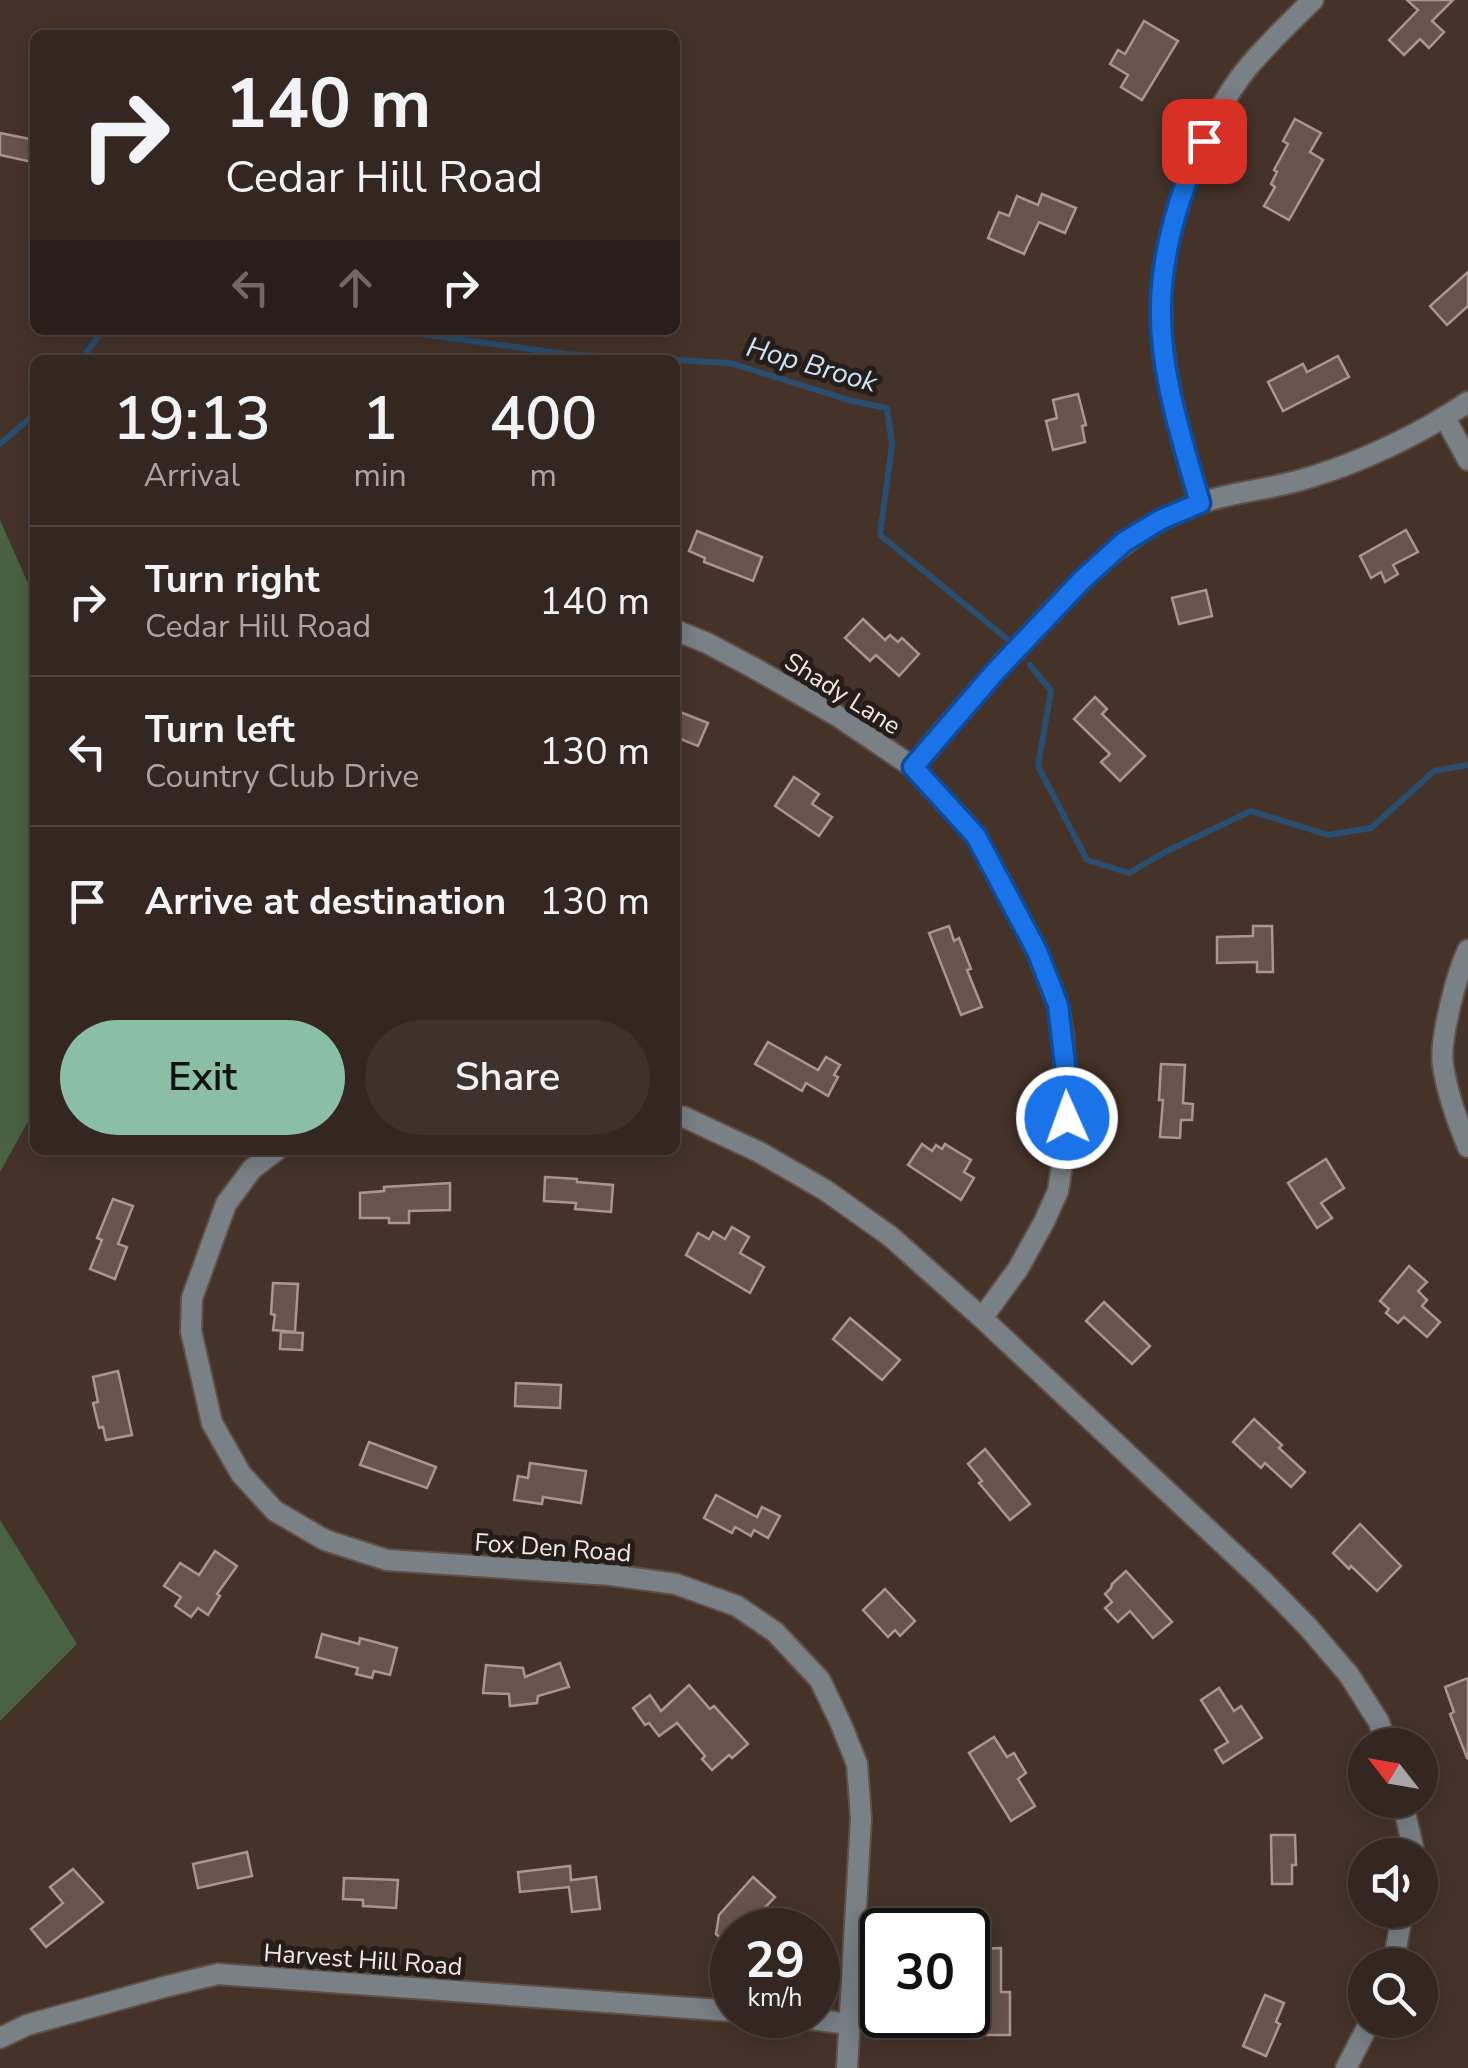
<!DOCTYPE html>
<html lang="en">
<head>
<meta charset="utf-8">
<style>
  :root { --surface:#342620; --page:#3f322d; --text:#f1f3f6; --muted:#a9a5a5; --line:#4e433e; --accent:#8abfa5 }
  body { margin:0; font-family:"Nunito Sans",sans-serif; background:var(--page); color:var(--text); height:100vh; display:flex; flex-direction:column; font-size:38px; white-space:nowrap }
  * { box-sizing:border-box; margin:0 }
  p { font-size:32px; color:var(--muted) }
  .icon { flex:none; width:55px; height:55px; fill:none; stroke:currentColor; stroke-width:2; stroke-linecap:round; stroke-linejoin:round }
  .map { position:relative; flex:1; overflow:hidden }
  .drawer { position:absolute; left:30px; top:355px; width:650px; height:800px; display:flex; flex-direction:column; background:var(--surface); border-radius:15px; box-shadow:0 5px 25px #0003,0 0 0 2px var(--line) }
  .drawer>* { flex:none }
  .guide { position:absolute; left:30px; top:30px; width:650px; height:305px; border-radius:15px; box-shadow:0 5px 25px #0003,0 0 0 2px var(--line); background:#342620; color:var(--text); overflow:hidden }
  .needle { width:65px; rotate:301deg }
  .controls { position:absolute; left:1348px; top:1728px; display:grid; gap:20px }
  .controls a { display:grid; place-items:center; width:90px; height:90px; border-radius:50%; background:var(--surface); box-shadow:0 5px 25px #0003,0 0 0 2px var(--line); font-size:50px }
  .speed { position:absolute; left:710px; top:1908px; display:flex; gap:20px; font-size:50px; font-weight:700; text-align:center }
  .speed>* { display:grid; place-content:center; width:130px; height:130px; border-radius:50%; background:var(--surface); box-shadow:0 5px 25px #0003,0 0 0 2px var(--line); line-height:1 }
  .speed small { font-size:25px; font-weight:400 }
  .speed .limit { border:5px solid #111; border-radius:15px; background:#fff; color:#111 }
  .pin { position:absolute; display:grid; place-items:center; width:85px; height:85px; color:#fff; margin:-42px; border-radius:20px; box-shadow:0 5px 15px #0006 }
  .me { position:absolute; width:110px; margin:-55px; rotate:358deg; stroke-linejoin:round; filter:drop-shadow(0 0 8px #0008) }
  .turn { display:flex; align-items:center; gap:35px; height:210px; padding:0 30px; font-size:45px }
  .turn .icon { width:130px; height:130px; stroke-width:2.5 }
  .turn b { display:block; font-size:70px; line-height:85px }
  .lanes { display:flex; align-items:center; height:95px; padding:0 30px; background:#0003; justify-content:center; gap:50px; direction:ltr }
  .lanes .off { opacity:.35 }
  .eta { display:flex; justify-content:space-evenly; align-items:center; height:170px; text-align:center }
  .eta b { font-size:60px; font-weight:600; line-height:70px }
  .button { display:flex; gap:20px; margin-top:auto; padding:20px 30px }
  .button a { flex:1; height:115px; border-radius:60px; background:var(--accent); color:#111; font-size:40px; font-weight:600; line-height:115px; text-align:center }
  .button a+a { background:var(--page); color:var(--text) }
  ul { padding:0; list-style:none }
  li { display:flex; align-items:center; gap:30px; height:150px; padding:0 30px; border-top:2px solid var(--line) }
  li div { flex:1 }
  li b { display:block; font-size:38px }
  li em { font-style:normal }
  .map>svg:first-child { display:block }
</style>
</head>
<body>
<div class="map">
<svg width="1468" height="2068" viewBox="0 0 1468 2068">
  <rect width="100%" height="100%" fill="#45332a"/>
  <g fill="#4a6144">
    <path d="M0 520 35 599V1109L0 1172Z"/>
    <path d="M0 1520 77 1644 0 1721Z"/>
  </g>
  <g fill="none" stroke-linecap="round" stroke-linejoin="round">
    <g stroke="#2a4e6f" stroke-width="6">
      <path d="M391 330 566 354 669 360"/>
      <path d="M81 360 103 330"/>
      <path d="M675 360 730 363 852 401 887 408 892 445 880 535 1006 638"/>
      <path d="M0 444 35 414"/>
      <path d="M1030 665 1051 691 1038 766 1087 860 1129 873 1165 852 1251 811 1328 835 1371 828 1434 771 1468 765"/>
    </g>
  </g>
  <g fill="#69544d" stroke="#ac958d" stroke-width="2.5">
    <path d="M1407 0H1453L1432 21 1444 32 1429 48 1420 39 1404 55 1389 40 1418 10Z"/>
    <path d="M1144 21 1178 41 1142 100 1121 87 1128 75 1110 64 1118 50 1125 54Z"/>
    <path d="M1295 119 1321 133 1310 152 1323 160 1289 220 1264 206 1275 187 1271 184 1277 172 1274 170 1288 144 1283 141Z"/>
    <path d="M0 133 35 140 32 162 0 155Z"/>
    <path d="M1042 194 1076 208 1065 233 1039 222 1024 254 988 238 999 212 1009 216 1017 196 1038 205Z"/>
    <path d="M1468 272V306L1447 325 1430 306Z"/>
    <path d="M1338 356 1349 377 1283 411 1268 382 1303 364 1307 372Z"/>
    <path d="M1078 394 1086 425 1082 426 1085 442 1053 450 1046 421 1057 418 1053 400Z"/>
    <path d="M1406 530 1418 552 1393 565 1398 574 1385 582 1381 572 1371 578 1360 556Z"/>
    <path d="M697 531 762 557 753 581 704 562 705 558 689 551Z"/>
    <path d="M1206 590 1212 616 1179 624 1172 598Z"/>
    <path d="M863 619 885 640 890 635 898 642 902 638 919 654 899 676 876 655 870 661 845 638Z"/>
    <path d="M1095 697 1107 709 1102 714 1145 756 1120 781 1101 762 1110 754 1074 719Z"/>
    <path d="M675 710 708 723 698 746 675 737Z"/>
    <path d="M794 777 819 794 812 804 832 817 819 836 775 806Z"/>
    <path d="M949 926 954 941 959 938 971 969 967 970 982 1007 961 1015 929 933Z"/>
    <path d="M1253 926H1272L1273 972H1257V962L1217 963V937L1253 936Z"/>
    <path d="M768 1042 818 1070 826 1057 840 1065 834 1075 838 1077 828 1096 806 1083 802 1091 755 1064Z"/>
    <path d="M1161 1064 1185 1065 1183 1103 1193 1104 1192 1120H1181L1180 1138 1160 1137 1163 1100H1159Z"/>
    <path d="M922 1144 932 1151 936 1145 942 1149 945 1144 971 1160 964 1172 974 1178 961 1200 908 1165Z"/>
    <path d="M1326 1159 1344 1188 1321 1203 1332 1218 1317 1228 1288 1183Z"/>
    <path d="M545 1177 577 1179V1182L613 1185 611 1212 575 1209 576 1203 544 1201Z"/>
    <path d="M450 1183V1210L409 1211V1223H389V1218H360V1193L384 1191V1187Z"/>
    <path d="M113 1199 133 1206 118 1244 127 1247 115 1279 90 1269 102 1240 97 1238Z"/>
    <path d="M732 1227 749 1237 740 1253 764 1267 750 1293 686 1255 698 1233 709 1239 713 1232 725 1239Z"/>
    <path d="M1409 1266 1427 1282 1418 1291 1427 1300 1422 1306 1440 1322 1427 1337 1404 1317 1398 1323 1386 1313 1389 1309 1380 1301Z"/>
    <path d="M273 1283 298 1284 295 1332 273 1330 275 1315 271 1314Z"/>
    <path d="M1104 1302 1150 1346 1132 1364 1086 1321Z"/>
    <path d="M850 1318 900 1360 882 1380 833 1339Z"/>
    <path d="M281 1332 303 1333 302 1350 280 1349Z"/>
    <path d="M118 1371 132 1435 106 1440 103 1427 99 1428 93 1403 98 1402 93 1377Z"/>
    <path d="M516 1383 561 1385 560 1408 515 1406Z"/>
    <path d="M1254 1419 1282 1445 1279 1448 1305 1472 1291 1487 1265 1463 1261 1468 1233 1442Z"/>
    <path d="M369 1442 436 1467 427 1488 360 1465Z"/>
    <path d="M985 1449 1030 1504 1010 1520 979 1483 982 1481 968 1464Z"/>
    <path d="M530 1463 586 1471 581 1503 543 1497 542 1504 514 1500 518 1476 528 1478Z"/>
    <path d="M716 1495 757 1517 762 1507 780 1516 768 1538 754 1530 751 1536 735 1527 732 1533 704 1518Z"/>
    <path d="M1360 1524 1401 1566 1377 1591 1351 1566 1349 1569 1333 1553Z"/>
    <path d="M215 1551 237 1566 217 1594 220 1596 208 1615 198 1608 191 1617 175 1606 181 1597 164 1586 180 1563 199 1575Z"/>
    <path d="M1126 1571 1172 1622 1153 1638 1130 1611 1118 1622 1105 1608 1112 1602 1105 1594 1111 1588 1112 1584Z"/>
    <path d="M885 1589 915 1621 900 1636 895 1630 888 1637 863 1610Z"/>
    <path d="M322 1634 359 1644 360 1638 397 1648 390 1675 374 1671 372 1678 356 1674 358 1668 316 1657Z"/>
    <path d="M560 1663 569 1687 538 1696 537 1703 510 1706 509 1694 483 1693 486 1665 523 1668 525 1677Z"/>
    <path d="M1468 1678V1758H1467L1450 1714 1454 1712 1445 1687Z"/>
    <path d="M689 1685 710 1709 714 1706 748 1744 732 1758 729 1755 712 1770 702 1759 705 1756 677 1723 659 1736 649 1723 645 1725 633 1708 650 1695 661 1711Z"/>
    <path d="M1219 1688 1234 1711 1241 1706 1262 1738 1223 1763 1215 1750 1228 1742 1201 1700Z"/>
    <path d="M994 1737 1007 1757 1014 1753 1026 1773 1018 1779 1035 1806 1011 1821 969 1753Z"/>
    <path d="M1271 1835H1295L1296 1865H1292V1884H1272Z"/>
    <path d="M247 1852 252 1876 198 1888 193 1864Z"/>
    <path d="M570 1866 571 1880 596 1877 600 1909 572 1912 569 1887 520 1892 518 1872Z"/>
    <path d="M73 1869 103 1902 46 1947 31 1929 63 1903 50 1887Z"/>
    <path d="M753 1877 775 1897 754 1919 750 1915 736 1930H732V1934L725 1942 716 1934 719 1915Z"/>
    <path d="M344 1878 398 1880 396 1908 363 1906V1900L343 1899Z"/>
    <path d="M1001 1948V1992H1010V2035H973L975 1949Z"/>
    <path d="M1265 1995 1284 2003 1276 2022 1280 2024 1266 2056 1243 2046Z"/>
  </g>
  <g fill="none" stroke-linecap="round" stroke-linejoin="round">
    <defs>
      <g id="minor">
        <path d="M1445 418 1468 460"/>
        <path d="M1200 503C1182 439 1161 374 1161 308 1160 234 1202 123 1249 66 1269 43 1291 21 1313 0"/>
        <path d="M675 630 707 643 754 668 836 715 913 767 976 836 1037 951 1058 1005 1063 1034 1067 1118 1064 1153 1058 1191 1044 1222 1018 1269 982 1318"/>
        <path d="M913 767C946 726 982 686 1018 647 1071 591 1125 528 1200 503 1236 491 1275 489 1311 477 1364 461 1422 433 1468 402"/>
        <path d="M1468 950C1457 973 1439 1040 1443 1065 1447 1093 1457 1121 1468 1147"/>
        <path d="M675 1116 684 1117 759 1152 825 1190 890 1236 982 1318 1263 1581 1308 1627 1349 1675 1379 1722 1386 1745"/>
        <path d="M277 1150 252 1169 226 1204 192 1298 191 1331 212 1423 241 1474 275 1511 325 1540 387 1560 611 1575 676 1584 737 1606 775 1632 820 1680 841 1724 857 1764 861 1818 847 2068"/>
        <path d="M1402 1800 1413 1847 1412 1855"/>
        <path d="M1393 1965 1403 1910"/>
        <path d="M779 2015 849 2024"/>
        <path d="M0 2038 27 2025 164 1987 218 1974 732 2011"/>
        <path d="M1346 2068 1371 2020"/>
      </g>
    </defs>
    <use href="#minor" stroke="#615047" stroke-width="24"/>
    <use href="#minor" stroke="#798187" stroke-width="20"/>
  </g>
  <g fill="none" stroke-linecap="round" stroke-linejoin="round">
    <defs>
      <path id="route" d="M1067 1118V1082L1058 1005 1037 951 976 836 913 767 995 672 1082 580 1124 542 1160 520 1200 503C1182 440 1159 371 1161 305 1162 250 1180 190 1204 141"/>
    </defs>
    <use href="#route" stroke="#114b97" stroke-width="25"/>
    <use href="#route" stroke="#1a73e8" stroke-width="18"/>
  </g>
  <g text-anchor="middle" stroke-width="10" stroke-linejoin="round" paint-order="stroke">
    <g font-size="25" fill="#f3e7e1" stroke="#251d19">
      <text transform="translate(843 693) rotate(32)" y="9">Shady Lane</text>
      <text transform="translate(553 1547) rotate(4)" y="9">Fox Den Road</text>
      <text transform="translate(363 1959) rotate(4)" y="9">Harvest Hill Road</text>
    </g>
    <g font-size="28" font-style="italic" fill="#cae1f7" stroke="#251d19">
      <text transform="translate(812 364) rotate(16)" y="10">Hop Brook</text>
    </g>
  </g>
</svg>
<div class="controls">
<a><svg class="needle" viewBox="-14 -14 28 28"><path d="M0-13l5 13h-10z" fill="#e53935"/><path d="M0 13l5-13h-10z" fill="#a9a5a5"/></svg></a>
<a><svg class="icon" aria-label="sound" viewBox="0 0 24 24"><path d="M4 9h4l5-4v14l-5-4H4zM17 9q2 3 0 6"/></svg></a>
<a><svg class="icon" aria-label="search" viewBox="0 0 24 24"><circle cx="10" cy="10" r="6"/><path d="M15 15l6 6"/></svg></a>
</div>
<div class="speed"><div>29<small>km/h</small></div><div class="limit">30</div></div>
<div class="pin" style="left:1204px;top:141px;background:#d93025"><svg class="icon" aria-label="arrive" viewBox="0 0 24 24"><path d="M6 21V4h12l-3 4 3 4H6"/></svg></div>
<svg class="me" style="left:1067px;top:1118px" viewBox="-20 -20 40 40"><circle r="17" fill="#1a73e8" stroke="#fff" stroke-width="3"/><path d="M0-11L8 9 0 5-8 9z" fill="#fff"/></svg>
<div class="guide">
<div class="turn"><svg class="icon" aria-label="right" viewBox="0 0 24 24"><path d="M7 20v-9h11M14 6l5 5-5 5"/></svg><div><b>140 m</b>Cedar Hill Road</div></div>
<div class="lanes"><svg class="icon off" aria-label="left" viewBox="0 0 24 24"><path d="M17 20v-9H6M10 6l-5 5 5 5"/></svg><svg class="icon off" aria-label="ahead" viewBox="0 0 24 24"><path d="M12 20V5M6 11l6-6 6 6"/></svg><svg class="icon" aria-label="right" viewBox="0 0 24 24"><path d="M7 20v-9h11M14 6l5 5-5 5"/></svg></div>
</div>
<section class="drawer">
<div class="eta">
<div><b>19:13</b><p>Arrival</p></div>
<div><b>1</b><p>min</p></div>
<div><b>400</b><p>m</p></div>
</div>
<ul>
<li><svg class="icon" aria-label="right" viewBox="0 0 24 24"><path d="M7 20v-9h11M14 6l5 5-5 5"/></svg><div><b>Turn right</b><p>Cedar Hill Road</p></div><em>140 m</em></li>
<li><svg class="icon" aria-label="left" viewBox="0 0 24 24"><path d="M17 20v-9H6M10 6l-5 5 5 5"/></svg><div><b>Turn left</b><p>Country Club Drive</p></div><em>130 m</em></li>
<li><svg class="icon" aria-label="arrive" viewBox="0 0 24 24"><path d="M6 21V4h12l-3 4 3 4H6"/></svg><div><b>Arrive at destination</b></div><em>130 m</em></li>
</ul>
<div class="button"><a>Exit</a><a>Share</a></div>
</section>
</div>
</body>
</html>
